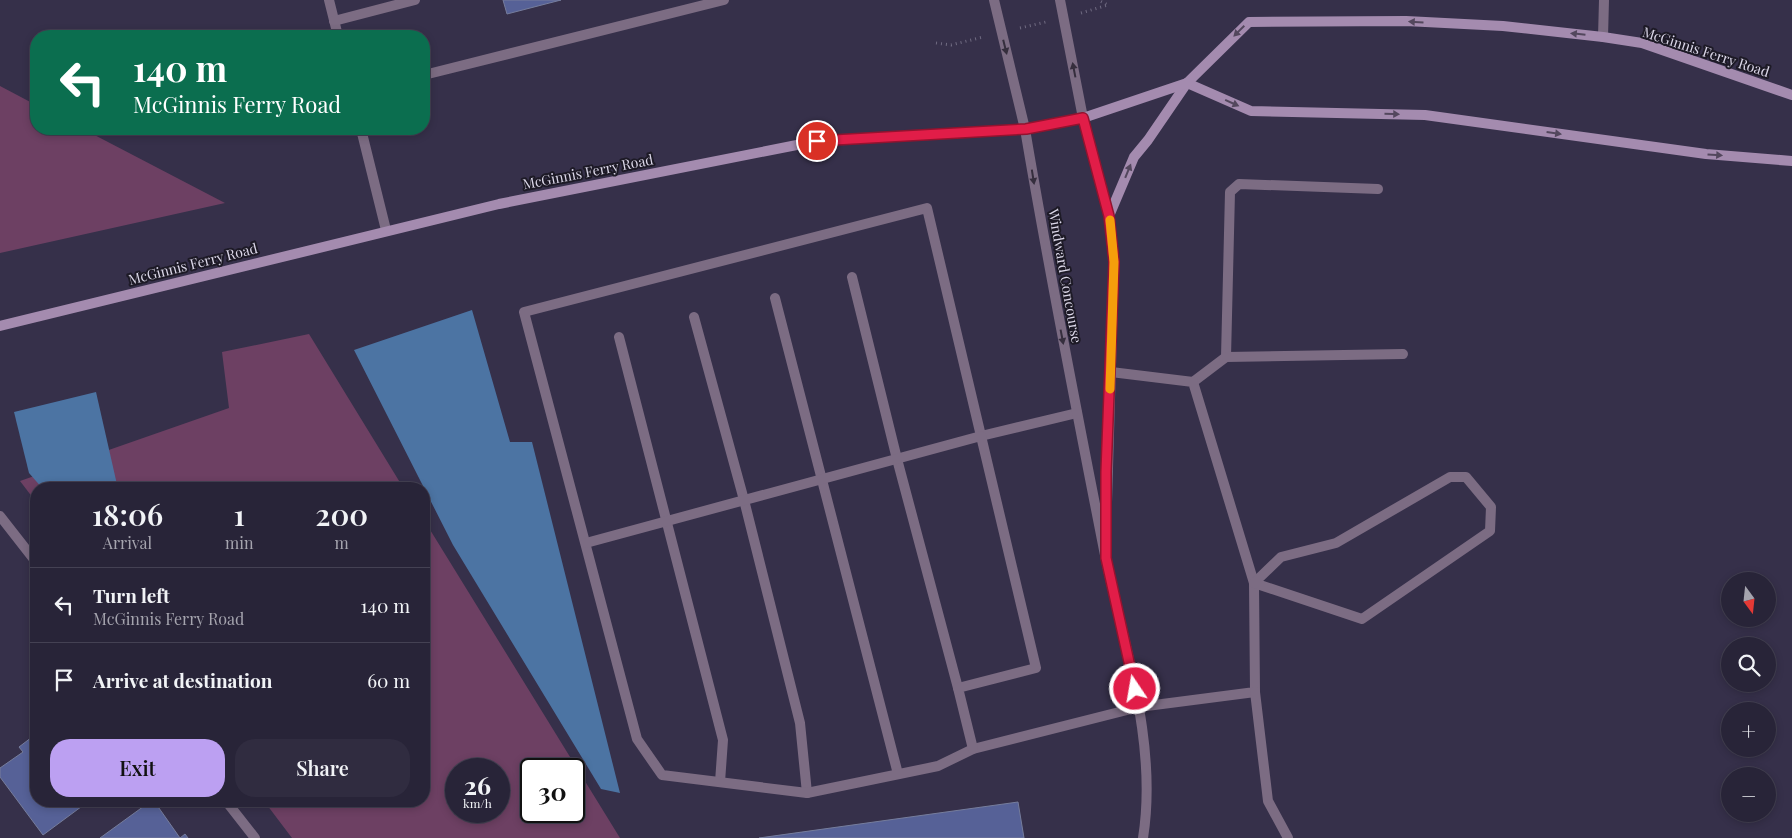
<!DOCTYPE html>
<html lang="en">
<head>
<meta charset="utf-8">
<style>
  :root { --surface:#282438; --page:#302c40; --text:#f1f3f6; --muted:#a5a4ae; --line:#444153; --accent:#bca0f2 }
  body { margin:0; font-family:"Playfair Display",serif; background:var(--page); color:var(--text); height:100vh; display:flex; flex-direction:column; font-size:19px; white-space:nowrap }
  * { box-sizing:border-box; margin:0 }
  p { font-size:16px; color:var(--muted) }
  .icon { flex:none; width:28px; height:28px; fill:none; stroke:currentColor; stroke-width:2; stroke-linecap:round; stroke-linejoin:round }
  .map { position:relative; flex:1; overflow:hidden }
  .sheet { position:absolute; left:30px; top:482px; width:400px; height:325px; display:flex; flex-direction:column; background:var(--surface); border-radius:20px; box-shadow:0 2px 8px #0003,0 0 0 1px var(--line) }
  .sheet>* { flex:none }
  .hud { position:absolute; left:30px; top:30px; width:400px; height:105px; border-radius:20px; box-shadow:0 2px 8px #0003,0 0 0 1px var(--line); background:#0b6e4f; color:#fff; overflow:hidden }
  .needle { width:32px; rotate:165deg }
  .buttons { position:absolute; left:1721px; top:572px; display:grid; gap:10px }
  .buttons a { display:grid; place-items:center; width:55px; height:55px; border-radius:50%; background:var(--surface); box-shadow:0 2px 8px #0003,0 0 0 1px var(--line); font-size:25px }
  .speed { position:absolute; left:445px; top:758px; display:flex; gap:10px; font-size:25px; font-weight:700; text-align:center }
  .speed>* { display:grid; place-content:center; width:65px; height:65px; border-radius:50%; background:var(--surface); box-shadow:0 2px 8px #0003,0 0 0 1px var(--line); line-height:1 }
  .speed small { font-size:12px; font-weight:400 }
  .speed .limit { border:2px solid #111; border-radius:8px; background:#fff; color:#111 }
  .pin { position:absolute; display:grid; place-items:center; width:42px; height:42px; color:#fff; margin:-21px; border:2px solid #fff; border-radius:50%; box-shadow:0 1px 5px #0007 }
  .me { position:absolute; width:55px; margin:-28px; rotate:348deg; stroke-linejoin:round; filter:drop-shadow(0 0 4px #0008) }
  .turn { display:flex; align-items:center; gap:18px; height:105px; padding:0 20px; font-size:22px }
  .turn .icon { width:65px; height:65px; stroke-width:2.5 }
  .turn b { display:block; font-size:35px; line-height:42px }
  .eta { display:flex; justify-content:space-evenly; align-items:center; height:85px; text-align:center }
  .eta b { font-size:30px; font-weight:600; line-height:35px }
  .button { display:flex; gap:10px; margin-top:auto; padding:10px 20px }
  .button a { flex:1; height:58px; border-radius:20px; background:var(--accent); color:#111; font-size:20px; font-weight:600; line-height:58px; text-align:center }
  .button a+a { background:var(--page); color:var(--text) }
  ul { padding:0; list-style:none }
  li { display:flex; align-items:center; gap:15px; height:75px; padding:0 20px; border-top:1px solid var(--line) }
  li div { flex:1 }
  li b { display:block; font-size:19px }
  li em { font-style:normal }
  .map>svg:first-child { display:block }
</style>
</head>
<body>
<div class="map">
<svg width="1792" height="838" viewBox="0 0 1792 838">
  <rect width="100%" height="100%" fill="#36304a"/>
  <g fill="#6d4063" fill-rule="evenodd">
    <path d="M0 86 36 105V129H83L225 203 0 253Z"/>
    <path d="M309 334 404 489H36V502L20 481 229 408 222 352Z"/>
    <path d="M424 520 620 838H292L264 801H424ZM456 769H499V811H456ZM531 769H574V811H531Z"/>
  </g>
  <g fill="#4c74a3">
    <path d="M472 310 510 442H532L620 793 601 789 453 545 354 350Z"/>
    <path d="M96 392 118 489H43L29 473 14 412Z"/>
  </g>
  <g fill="#566197" stroke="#767d9c">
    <path d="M503 0H561L507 14Z"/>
    <path d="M36 734V801H89L43 835 0 777V768L23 752 19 747Z"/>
    <path d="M151 801H154L180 838 185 834 188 838H100Z"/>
    <path d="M1018 802 1024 838H759Z"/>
  </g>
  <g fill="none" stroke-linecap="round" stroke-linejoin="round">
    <g stroke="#706b82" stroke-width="3" stroke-dasharray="1 4" stroke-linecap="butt">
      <path d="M1081 13 1108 5 1098 0"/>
      <path d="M1020 28 1046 22"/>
      <path d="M936 43 951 45 983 37"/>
    </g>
    <g stroke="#7c6c83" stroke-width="10">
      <path d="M329 0 338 36"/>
      <path d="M334 21 415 0"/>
      <path d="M1603 37 1604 0"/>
      <path d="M424 75 724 0"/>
      <path d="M361 129 386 230"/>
      <path d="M852 277 897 459 958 688"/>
      <path d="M775 298 898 774"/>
      <path d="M694 317 744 500 800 723 807 793"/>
      <path d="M619 337 723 740 720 782"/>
      <path d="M1226 357 1230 192 1239 184 1378 189"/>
      <path d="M1193 382 1226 357 1403 354"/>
      <path d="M1077 413 981 436 927 208 524 312 637 739 662 775 807 793 938 766 973 749 1139 707 1255 692 1254 583 1193 382 1111 372"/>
      <path d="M1450 477H1466L1491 507 1490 531 1362 619 1254 583 1281 557 1336 543Z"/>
      <path d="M0 516 36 562"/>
      <path d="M586 543 981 436 1036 668 958 688 973 749"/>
      <path d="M1255 692 1268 801 1288 838"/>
      <path d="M226 801 255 838"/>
    </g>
    <g stroke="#7c6c83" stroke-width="10">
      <path d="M1083 118 1109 216 1114 262 1106 537"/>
      <path d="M1025 129C1049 272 1077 413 1105 555 1124 647 1158 744 1143 838"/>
    </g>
    <g stroke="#7c6c83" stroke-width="10">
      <path d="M994 0 1025 129"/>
      <path d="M1060 0 1083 118"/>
    </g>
    <g stroke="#a48baf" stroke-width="10">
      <path d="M1187 83 1251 111 1425 115 1706 154 1792 161"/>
      <path d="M1109 216 1134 157 1148 140 1187 83"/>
      <path d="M0 326 499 204 817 141 1025 129 1083 118 1187 83 1249 22 1406 21 1503 26 1603 37 1642 43 1792 95"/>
    </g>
  </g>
  <defs><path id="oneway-solid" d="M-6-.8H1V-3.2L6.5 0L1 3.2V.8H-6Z" transform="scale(1.25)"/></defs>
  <g fill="#53475d">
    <use href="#oneway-solid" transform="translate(1416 22) rotate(-177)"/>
    <use href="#oneway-solid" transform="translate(1239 31) rotate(135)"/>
    <use href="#oneway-solid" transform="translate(1578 34) rotate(-174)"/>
    <use href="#oneway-solid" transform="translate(1232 103) rotate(24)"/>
    <use href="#oneway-solid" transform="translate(1392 114) rotate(1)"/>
    <use href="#oneway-solid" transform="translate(1554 133) rotate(8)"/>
    <use href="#oneway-solid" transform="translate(1715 155) rotate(4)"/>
    <use href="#oneway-solid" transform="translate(1128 171) rotate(-68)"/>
  </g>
  <g fill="#352e3d">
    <use href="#oneway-solid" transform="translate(1005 47) rotate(76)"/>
    <use href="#oneway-solid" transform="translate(1074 70) rotate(-101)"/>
    <use href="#oneway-solid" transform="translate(1033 177) rotate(81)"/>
    <use href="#oneway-solid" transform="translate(1062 337) rotate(79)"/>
  </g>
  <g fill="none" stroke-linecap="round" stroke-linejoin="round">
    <defs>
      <path id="route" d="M817 141 1026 129 1083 118 1109 216 1114 262 1106 472V558L1135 689"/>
    </defs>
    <use href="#route" stroke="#92132f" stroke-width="12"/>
    <use href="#route" stroke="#e11d48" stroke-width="9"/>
    <path stroke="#f59e0b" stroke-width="9" d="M1110 220 1114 262 1110 389"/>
  </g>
  <g text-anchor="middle" stroke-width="4" stroke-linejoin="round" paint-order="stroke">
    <g font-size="14" fill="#dbd7e8" stroke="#1d1a26">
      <text transform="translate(1706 52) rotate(18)" y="5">McGinnis Ferry Road</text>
      <text transform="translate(588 172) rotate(-11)" y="5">McGinnis Ferry Road</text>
      <text transform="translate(193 264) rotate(-14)" y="5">McGinnis Ferry Road</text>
      <text transform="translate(1065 276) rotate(80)" y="5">Windward Concourse</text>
    </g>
  </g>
</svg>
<div class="buttons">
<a><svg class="needle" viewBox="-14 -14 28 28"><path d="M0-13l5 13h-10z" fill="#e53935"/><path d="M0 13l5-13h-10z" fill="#a5a4ae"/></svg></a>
<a><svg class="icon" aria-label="search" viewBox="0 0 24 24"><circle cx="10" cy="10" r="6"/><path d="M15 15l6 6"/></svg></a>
<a>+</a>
<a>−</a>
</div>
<div class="speed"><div>26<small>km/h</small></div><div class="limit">30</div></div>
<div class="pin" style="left:817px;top:141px;background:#d93025"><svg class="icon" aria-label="arrive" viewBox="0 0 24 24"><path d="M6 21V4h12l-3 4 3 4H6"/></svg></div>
<svg class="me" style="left:1135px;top:689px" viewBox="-20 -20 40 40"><circle r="17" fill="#e11d48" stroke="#fff" stroke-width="3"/><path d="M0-11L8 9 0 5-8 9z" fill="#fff"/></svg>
<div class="hud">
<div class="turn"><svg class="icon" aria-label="left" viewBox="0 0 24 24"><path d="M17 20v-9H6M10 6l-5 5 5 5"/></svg><div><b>140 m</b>McGinnis Ferry Road</div></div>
</div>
<section class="sheet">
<div class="eta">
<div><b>18:06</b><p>Arrival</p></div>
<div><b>1</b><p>min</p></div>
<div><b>200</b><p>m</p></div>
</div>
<ul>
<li><svg class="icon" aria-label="left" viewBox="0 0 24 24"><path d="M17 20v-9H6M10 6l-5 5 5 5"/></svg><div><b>Turn left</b><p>McGinnis Ferry Road</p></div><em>140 m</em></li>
<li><svg class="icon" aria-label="arrive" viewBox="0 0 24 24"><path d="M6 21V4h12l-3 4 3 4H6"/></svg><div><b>Arrive at destination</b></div><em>60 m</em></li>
</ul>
<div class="button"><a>Exit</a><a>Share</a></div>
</section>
</div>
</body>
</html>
